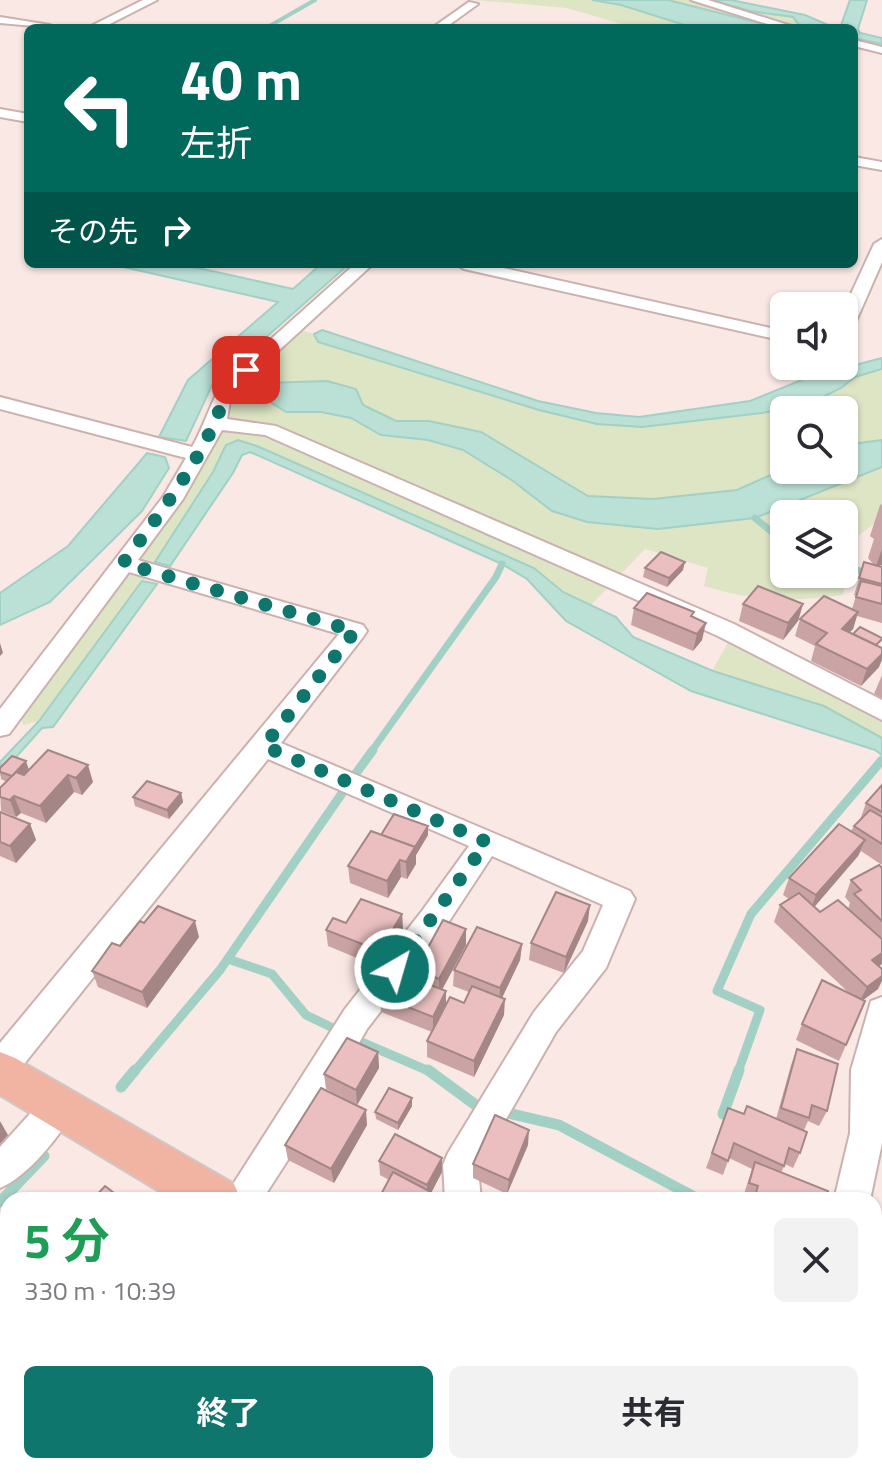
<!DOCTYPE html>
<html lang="ja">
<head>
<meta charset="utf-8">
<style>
  :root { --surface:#fff; --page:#f2f2f3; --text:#2b2b33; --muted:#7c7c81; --accent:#0f766e }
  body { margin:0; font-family:"Titillium Web","Noto Sans JP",sans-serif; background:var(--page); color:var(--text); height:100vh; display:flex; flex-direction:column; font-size:30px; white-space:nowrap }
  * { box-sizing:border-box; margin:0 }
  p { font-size:26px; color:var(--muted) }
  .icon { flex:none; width:44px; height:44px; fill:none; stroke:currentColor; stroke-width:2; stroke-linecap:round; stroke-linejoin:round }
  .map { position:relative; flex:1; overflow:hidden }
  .side { position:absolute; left:0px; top:1192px; width:882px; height:282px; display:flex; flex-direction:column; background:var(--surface); border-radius:24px 24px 0 0; box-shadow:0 2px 6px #0004 }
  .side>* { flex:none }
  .top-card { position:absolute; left:24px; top:24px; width:834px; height:244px; border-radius:12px; box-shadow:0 2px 6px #0004; background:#00695c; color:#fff; overflow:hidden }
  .tools { position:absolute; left:770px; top:292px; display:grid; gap:16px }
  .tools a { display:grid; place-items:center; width:88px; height:88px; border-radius:12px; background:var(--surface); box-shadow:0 2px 6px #0004; font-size:40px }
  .pin { position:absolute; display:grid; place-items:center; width:68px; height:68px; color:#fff; margin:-34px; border-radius:16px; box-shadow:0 4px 12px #0006 }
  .me { position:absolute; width:88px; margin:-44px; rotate:38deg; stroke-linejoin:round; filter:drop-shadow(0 0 6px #0008) }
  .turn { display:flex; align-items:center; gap:28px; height:168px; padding:0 24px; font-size:36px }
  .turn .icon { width:104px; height:104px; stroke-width:2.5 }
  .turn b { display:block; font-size:56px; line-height:68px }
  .then { display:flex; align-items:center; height:76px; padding:0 24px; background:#0003; gap:16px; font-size:30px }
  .round { display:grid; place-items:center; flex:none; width:84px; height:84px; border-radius:12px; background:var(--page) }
  .head { display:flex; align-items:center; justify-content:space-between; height:136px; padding:0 24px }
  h1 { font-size:48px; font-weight:700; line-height:60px; color:#1e9e55 }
  .cta { display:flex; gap:16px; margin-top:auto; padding:16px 24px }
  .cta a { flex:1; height:92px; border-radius:12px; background:var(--accent); color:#fff; font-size:32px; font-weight:700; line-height:92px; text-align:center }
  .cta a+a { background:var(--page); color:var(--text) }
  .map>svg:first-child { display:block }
</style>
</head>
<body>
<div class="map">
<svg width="882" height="1473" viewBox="0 0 882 1473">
  <rect width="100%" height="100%" fill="#f9e8e4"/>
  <g fill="#dee5c4" fill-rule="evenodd">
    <path d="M475 0H592L621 5 694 28H618L621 24 567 8Z"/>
    <path d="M646 0H711L750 11 793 17 799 25 811 28H770Z"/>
    <path d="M301 330 314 334 318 342 539 410 597 424 841 388 855 377 882 369V440L844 445V410H784V469L737 490 653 499 588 496 481 432 429 421H396L363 405 327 381 264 383 286 412H321L351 418 381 435 428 440 463 450 513 481 552 511 755 518 882 467V517L857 537 843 595C789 602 757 602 704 586L708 568 645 549 591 605 563 592 534 568 257 446 238 440 226 446C179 542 102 635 39 721L23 725 21 713 216 436 240 384ZM784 514H844V574H784Z"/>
    <path d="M729 641 882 718V738L824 706 712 671Z"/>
  </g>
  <g fill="#bbe0d6" stroke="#a2d0c5" stroke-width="2">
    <path d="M592 0H668L779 28H694L621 5Z"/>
    <path d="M711 0H731L805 15 835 28 799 25 793 17 750 11Z"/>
    <path d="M850 0H867L858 29 860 33 882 38V44L854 38V28H840Z"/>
    <path d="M110 264H180L293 289 321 264H349L212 385 186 441 159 437 188 380 278 302Z"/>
    <path d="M322 330 538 401 596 413 639 417 750 401 809 377 882 358V369L855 377 841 388 811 403 762 413 642 427 597 424 539 410 318 342 314 334Z"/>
    <path d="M327 381 356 389 363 405 396 421H429L481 432 588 496 653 499 737 490 784 469 844 470V445L882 440V467L755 518 658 529 587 522 552 511 513 481 463 450 428 440 381 435 351 418 321 412H286L256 393 264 383Z"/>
    <path d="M238 440 257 446 534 568 563 592 616 617 633 637 713 671 824 706 882 738V755L875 750 691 691 566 621 527 579 502 564 250 452 242 455 233 473 170 566 155 562 213 472 226 445Z"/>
    <path d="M147 453 165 457 169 468 142 511 50 602 0 625V593L68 546Z"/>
    <path d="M142 581 157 584 53 727 42 728 0 775V762L39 721Z"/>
  </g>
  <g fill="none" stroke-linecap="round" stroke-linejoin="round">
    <path stroke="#a2d0c5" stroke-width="4" d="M266 28 315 0"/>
    <g stroke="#a2d0c5" stroke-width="7">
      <path d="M755 518 784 542"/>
      <path d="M844 566 864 572"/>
      <path d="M371 752 496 577 502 564"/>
    </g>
    <g stroke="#a2d0c5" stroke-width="9">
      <path d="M354 776 373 750"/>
      <path d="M228 959 272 974 306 1015 333 1028"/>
      <path d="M359 1041 431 1072"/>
      <path d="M134 1072 220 970 345 789"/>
      <path d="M738 1072 760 1010 717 991 751 914 882 760"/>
    </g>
    <g stroke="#a2d0c5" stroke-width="11">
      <path d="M428 1070 477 1106"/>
      <path d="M121 1087 135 1070"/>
      <path d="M512 1114 559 1125 700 1200"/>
      <path d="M723 1114 739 1070"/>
      <path d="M0 1202 44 1156"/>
      <path d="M874 1318 882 1323"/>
    </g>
    <defs>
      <g id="minor">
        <path d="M143 0H157L102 28H87Z"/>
        <path d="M691 0H708L798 28H780Z"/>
        <path d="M469 2 478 4 445 28H432Z"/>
        <path d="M0 17 50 25 56 28 0 23Z"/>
        <path d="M854 40 882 47V53L854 46Z"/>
        <path d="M0 109 28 114V122L0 117Z"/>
        <path d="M854 157 882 162V170L854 165Z"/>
        <path d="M882 239V262L853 328 844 333V309L874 244Z"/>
        <path d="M355 264H373L238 388 230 401 227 419 276 426 734 624 882 700V720L718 636 265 435 222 430 183 499 138 560 363 625 367 631 363 637 281 743 630 891 635 899 606 968 556 1032 478 1168 481 1200H445L443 1165 448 1153 534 1012 583 951 603 905 492 856 444 929 367 1029 324 1104 262 1200H223L345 1009 422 911 469 846 268 759 12 1079 0 1083V1043L339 634 129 572 9 734 0 736V709L163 497 186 458 0 409V397L192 447C205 425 210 402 224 381Z"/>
        <path d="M456 264H486L784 331V341L464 269Z"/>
        <path d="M882 997V1143L870 1200H834L850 1133 851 1070 871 1001Z"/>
        <path d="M58 1091 70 1096 75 1107C63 1134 27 1177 0 1188V1147L46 1096Z"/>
        <path d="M12 1466H56L53 1473H9Z"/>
        <path d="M352 1466H394L391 1473H349Z"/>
        <path d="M580 1466H622L619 1473H577Z"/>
        <path d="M803 1466H845L843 1473H801Z"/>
      </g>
      <g id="major">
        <path d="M0 1052 15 1058 234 1184 241 1200H174L0 1095Z"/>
        <path d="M661 1466H724L727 1473H664Z"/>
      </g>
    </defs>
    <use href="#minor" stroke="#cbb1af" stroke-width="4"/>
    <use href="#major" stroke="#d1c6c6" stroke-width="4"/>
    <use href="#minor" fill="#fff" fill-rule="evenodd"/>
    <use href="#major" fill="#f1b4a3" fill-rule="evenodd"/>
  </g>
  <g fill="#caa4a4">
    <path d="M882 504V565L879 566 882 567V623L857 616 853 629 849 633 880 647 879 667 861 686 811 661 815 646 795 636 800 619 852 609 856 596 854 595 864 562 874 565 868 558 874 539 870 536 880 505Z"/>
    <path d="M645 568 683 570 667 587 643 577Z"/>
    <path d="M743 604H803L798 621 783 640 739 621Z"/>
    <path d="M634 608 693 618 702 640 693 651 631 625Z"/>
    <path d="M882 675V698L874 694Z"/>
    <path d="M48 750 93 782 82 795 74 792 46 823 21 813 16 817 1 811 0 788 7 782 1 779 0 768 29 770Z"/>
    <path d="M882 785V865L861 851 858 856 814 907 820 912 848 909 850 903 845 897 851 880 882 868V937L880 938 882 939V964L879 966 878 989 863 1000 846 1045 839 1061 796 1040 802 1024 849 993 774 922 780 905 789 899 783 895 789 878 851 831 854 826 860 820 866 803Z"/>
    <path d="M181 793 183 802 169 819 135 806 133 797Z"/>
    <path d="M0 812 30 824 36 840 16 863 0 856Z"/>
    <path d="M428 826V835L416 855V864L407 879 401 877 388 898 350 883 348 866 381 835Z"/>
    <path d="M402 914 403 931 381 968 328 946 326 930 346 923Z"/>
    <path d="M588 921 564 973 529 960 531 943Z"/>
    <path d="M199 937 147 1008 98 987 92 971 120 946Z"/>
    <path d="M522 944 520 960 502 998 504 1015 474 1077 427 1057V1041L432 1032 381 1012 380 996 408 976 407 966 425 953 466 945 442 990 446 991V1005L464 1003 469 992 453 986 454 970Z"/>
    <path d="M797 1049 827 1111 819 1126 808 1121 804 1130 800 1153 793 1168 785 1164 781 1173 826 1200H751L743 1197 752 1169 729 1158 723 1175 706 1168 728 1108 744 1114 776 1119 791 1065Z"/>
    <path d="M378 1052 379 1068 357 1105 326 1089 324 1074Z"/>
    <path d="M412 1106 398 1130 376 1119 375 1112Z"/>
    <path d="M367 1125 334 1183 288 1160 285 1145Z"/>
    <path d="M528 1145 507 1194 473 1178V1164Z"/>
    <path d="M442 1158V1172L431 1193V1200H378L389 1180 380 1175 379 1161Z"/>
    <path d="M882 1367V1455L874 1451V1396L880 1369Z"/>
  </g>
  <g fill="#a48686">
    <path d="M882 549V565L876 566Z"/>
    <path d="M685 562 683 570 667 587 669 578Z"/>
    <path d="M803 604 798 621 783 640 788 623Z"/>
    <path d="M858 612 853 629 836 646 842 629Z"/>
    <path d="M706 623 702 640 693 651 697 634Z"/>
    <path d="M0 643 3 653 0 656Z"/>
    <path d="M882 654V660L879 667 861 686 867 669Z"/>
    <path d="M26 761 29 770 15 785 12 776Z"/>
    <path d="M88 765 93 782 82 795 76 778Z"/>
    <path d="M68 775 74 792 46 823 40 806Z"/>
    <path d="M181 793 183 802 169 819 167 810Z"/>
    <path d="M14 796 21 813 16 817 10 800Z"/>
    <path d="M30 824 36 840 16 863 10 846Z"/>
    <path d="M428 826V835L416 855V864L407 879 406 862Z"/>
    <path d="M865 840 858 856 810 912 816 895Z"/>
    <path d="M400 860 401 877 388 898 387 881Z"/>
    <path d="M590 905 588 921 564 973 566 957Z"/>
    <path d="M402 914 403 931 381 968 380 951Z"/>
    <path d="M195 921 199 937 147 1008 142 992Z"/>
    <path d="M466 929V945L439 995V979Z"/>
    <path d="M522 944 520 960 499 1004 500 988Z"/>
    <path d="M882 953V964L865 976 872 960Z"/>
    <path d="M882 976V981L878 989 859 1003 867 987Z"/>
    <path d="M446 991V1007L433 1033V1017Z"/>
    <path d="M505 999 504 1015 474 1077V1061Z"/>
    <path d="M378 1052 379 1068 357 1105 356 1090Z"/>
    <path d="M412 1098V1106L398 1130V1123Z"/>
    <path d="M366 1110 367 1125 334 1183 331 1169Z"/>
    <path d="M0 1121 8 1135 0 1144Z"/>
    <path d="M529 1130 528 1145 507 1194 509 1180Z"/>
    <path d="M442 1158V1172L431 1193V1200H427V1185Z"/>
    <path d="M0 1396 8 1405 0 1416Z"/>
    <path d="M208 1466H220L222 1470 220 1473H204Z"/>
    <path d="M290 1466H299L295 1473H291L289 1468Z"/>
  </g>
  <g fill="#ebbfbf" stroke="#a48686" stroke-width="2">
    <path d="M661 552 685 562 669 578 645 568Z"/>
    <path d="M864 562 882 567V584L859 578Z"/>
    <path d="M861 581 882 586V604L856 597Z"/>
    <path d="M758 586 803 604 788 623 743 604Z"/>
    <path d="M647 593 694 612 691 616 706 623 697 634 634 608Z"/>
    <path d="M824 596 858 612 842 629 882 648V654L867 669 816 644 827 633 800 619Z"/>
    <path d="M860 627 882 638V639L876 645 853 634Z"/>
    <path d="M48 750 88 765 76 778 68 775 40 806 14 796 10 800 0 797V788L16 772 24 775Z"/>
    <path d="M12 756 26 761 12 776 0 772V768Z"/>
    <path d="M147 781 181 793 167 810 133 797Z"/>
    <path d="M882 785V812L866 803Z"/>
    <path d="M870 810 882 817V844L854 826Z"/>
    <path d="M0 812 30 824 10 846 0 842Z"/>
    <path d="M394 814 428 826 415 847 381 835Z"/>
    <path d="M839 824 865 840 816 895 789 878Z"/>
    <path d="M371 831 415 847 406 862 400 860 387 881 348 866Z"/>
    <path d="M879 865 882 868V921L854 894 861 890 851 880Z"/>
    <path d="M556 892 590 905 566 957 531 943Z"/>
    <path d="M799 893 820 912 838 900 882 939V953L872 960 882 969V976L867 987 780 905Z"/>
    <path d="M361 899 402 914 380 951 326 930 333 918 346 923Z"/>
    <path d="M158 906 195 921 142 992 92 971 112 943 120 946 140 921 144 923Z"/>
    <path d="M443 920 466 929 439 979 407 966 416 950 425 953Z"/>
    <path d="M477 927 522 944 500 988 454 970Z"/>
    <path d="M395 971 446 991 433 1017 380 996Z"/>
    <path d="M822 980 865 1001 846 1045 802 1024Z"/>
    <path d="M472 986 505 999 474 1061 427 1041 450 997 464 1003Z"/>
    <path d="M347 1038 378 1052 356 1090 324 1074Z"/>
    <path d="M797 1049 838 1064 827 1111 812 1105 809 1118 781 1108Z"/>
    <path d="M321 1088 366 1110 331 1169 285 1145Z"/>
    <path d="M389 1088 412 1098 398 1123 375 1112Z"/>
    <path d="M747 1106 807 1132 800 1153 789 1148 784 1166 734 1143 728 1161 712 1153 728 1108 744 1114Z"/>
    <path d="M495 1115 529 1130 509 1180 473 1164Z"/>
    <path d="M395 1134 442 1158 427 1185 379 1161Z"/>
    <path d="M755 1162 828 1191 826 1200H754L758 1186 749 1183Z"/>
    <path d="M393 1172 431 1192 427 1200H378Z"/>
    <path d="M105 1186 123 1200H92Z"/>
    <path d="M0 1340 8 1346V1398L6 1400 0 1395Z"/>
    <path d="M874 1396 882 1399V1439L874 1436Z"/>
    <path d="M99 1466H208L204 1473H108L99 1467Z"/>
    <path d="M224 1466H279L293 1473H221Z"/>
  </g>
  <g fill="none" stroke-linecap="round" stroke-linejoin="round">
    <path stroke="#0f766e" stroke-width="14" stroke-dasharray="0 25.2" d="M246 370C222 394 217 422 201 450 178 490 151 526 123 563L355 631 264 746 487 842 395 969"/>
  </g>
</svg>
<div class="tools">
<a><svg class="icon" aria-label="sound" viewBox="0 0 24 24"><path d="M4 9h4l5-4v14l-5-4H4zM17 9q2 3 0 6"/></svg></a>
<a><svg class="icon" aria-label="search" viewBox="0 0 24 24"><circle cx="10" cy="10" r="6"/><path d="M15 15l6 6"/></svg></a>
<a><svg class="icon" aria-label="layers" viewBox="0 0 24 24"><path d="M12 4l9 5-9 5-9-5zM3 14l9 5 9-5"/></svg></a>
</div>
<div class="pin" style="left:246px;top:370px;background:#d93025"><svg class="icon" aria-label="arrive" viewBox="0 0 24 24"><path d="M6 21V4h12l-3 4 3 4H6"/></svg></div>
<svg class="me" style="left:395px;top:969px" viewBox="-20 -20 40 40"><circle r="17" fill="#0f766e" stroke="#fff" stroke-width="3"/><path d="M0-11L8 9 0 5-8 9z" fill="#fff"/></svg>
<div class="top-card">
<div class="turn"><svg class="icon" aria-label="left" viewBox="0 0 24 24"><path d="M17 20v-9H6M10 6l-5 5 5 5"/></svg><div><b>40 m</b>左折</div></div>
<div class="then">その先<svg class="icon" aria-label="right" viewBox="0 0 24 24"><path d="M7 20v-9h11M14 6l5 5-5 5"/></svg></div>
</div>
<section class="side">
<div class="head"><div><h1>5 分</h1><p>330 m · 10:39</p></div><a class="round"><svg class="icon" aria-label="close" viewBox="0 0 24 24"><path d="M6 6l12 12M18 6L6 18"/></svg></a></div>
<div class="cta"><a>終了</a><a>共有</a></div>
</section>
</div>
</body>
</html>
